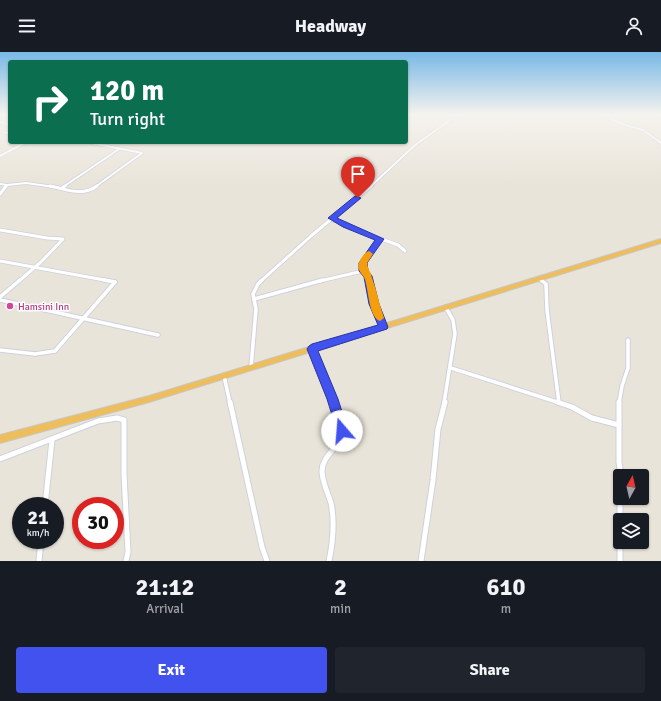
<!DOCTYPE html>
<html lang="en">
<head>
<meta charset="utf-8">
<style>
  :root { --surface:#171b24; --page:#20242c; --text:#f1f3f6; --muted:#9ea1a6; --accent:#4152ee }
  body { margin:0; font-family:Signika,sans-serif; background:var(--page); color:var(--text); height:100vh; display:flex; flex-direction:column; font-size:15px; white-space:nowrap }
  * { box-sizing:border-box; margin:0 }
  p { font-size:13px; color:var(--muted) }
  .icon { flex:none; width:22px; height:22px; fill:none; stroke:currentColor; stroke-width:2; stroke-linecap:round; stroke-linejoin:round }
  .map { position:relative; height:509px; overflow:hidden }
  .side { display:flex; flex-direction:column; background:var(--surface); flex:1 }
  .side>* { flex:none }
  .banner { position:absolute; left:8px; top:8px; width:400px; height:84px; border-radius:4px; box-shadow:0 1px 3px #0004; background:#0b6e4f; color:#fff; overflow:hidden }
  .needle { width:26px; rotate:8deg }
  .buttons { position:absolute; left:613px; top:417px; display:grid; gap:8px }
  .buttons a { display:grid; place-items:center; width:36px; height:36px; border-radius:4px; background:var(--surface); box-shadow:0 1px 3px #0004; font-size:20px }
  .speed { position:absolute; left:12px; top:445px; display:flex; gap:8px; font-size:20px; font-weight:700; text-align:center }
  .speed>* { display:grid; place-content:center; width:52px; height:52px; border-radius:50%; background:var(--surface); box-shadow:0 1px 3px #0004; line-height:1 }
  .speed small { font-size:10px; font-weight:400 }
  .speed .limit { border:6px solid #d22; background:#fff; color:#111 }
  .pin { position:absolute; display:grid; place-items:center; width:34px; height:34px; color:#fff; margin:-41px -17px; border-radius:50% 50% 50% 0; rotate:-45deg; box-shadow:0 0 4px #0007 }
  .pin .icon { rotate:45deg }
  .me { position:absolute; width:44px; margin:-22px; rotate:342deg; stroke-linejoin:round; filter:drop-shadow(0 0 3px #0008) }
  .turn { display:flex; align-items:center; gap:14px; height:84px; padding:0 16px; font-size:18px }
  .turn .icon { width:52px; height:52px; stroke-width:2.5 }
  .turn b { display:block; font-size:28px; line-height:34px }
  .eta { display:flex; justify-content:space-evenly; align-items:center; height:68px; text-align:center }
  .eta b { font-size:24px; font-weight:700; line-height:28px }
  .cta { display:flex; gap:8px; margin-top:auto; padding:8px 16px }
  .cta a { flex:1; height:46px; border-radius:4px; background:var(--accent); color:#fff; font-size:16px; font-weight:700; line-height:46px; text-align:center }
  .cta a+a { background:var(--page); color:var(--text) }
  header { display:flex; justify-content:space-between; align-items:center; height:52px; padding:0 16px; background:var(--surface); font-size:18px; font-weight:700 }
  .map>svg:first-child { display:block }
</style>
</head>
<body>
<header><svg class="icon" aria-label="menu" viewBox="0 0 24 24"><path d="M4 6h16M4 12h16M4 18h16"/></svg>Headway<svg class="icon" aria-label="person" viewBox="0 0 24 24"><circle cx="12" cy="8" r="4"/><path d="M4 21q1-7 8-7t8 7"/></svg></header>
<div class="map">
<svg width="661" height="509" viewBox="0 0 661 509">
  <rect width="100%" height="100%" fill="#e9e4d9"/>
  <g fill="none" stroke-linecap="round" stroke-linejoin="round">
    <defs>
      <g id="minor-far3">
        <path d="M599 62 625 73 643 78 661 91"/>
        <path d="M657 62 661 63"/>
        <path d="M0 70 10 73"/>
        <path d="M5 81 10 80"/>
        <path d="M87 90 142 101 95 135"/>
        <path d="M0 104 26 90"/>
        <path d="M0 132 7 133 5 135"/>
        <path d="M7 133 26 131 55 135"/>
        <path d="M63 135 119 97"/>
        <path d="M370 135 415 93 459 62"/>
      </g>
      <g id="minor-far2">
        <path d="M50 134C66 137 82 145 97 134"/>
        <path d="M62 136 65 134"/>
        <path d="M0 142 6 134"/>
        <path d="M332 167 346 174 398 193 405 199"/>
        <path d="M0 178 47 186 63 187 41 210 19 229"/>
        <path d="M0 209 110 229"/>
        <path d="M540 227 542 229"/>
        <path d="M261 229 311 184 371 134"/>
        <path d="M320 229 363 219"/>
        <path d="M369 229 368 224 363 219V211L380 187"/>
      </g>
      <g id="minor-far1">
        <path d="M104 228 115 230"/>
        <path d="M369 228 374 252 383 275"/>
        <path d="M541 228 546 232 547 258 559 351"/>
        <path d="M0 245 20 228"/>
        <path d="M254 247 323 228"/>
        <path d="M0 248 158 283"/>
        <path d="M312 297 333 351"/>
        <path d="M0 298 35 302 55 299 115 230"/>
        <path d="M251 315 256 257 253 242 258 232 262 228"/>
        <path d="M451 316 560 351"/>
        <path d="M224 324 230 351"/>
        <path d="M444 351 455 282 453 268 446 256"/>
        <path d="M619 351 622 334 628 316V288"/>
      </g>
      <g id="minor">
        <path d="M230 350 262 495 267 509"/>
        <path d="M557 350 572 355 592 366 619 373"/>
        <path d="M619 350V410L621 424"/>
        <path d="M0 407 98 369 117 366 124 368V422L128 500 126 509"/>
        <path d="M620 446V509"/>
        <path d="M45 454 52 388"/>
        <path d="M39 509 41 488"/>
        <path d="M329 509C333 490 335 470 331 451 328 441 322 430 322 419 322 403 341 395 342 379 342 370 336 358 333 350"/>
        <path d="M421 509 433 428 438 377 445 350"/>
      </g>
      <path id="trunk" d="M661 187V191L149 350 0 391V383L149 344Z"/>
    </defs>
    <use href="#minor-far3" stroke="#cfd0df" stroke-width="3.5"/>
    <use href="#minor-far2" stroke="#cfd0df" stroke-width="4.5"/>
    <use href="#minor-far1" stroke="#cfd0df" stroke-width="5.5"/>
    <use href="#minor" stroke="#cfd0df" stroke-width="7"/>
    <use href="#trunk" stroke="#c7c7c7" stroke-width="2"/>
    <use href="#minor-far3" stroke="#fff" stroke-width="2"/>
    <use href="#minor-far2" stroke="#fff" stroke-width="3"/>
    <use href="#minor-far1" stroke="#fff" stroke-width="3.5"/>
    <use href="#minor" stroke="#fff" stroke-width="5"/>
    <use href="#trunk" fill="#eebe5d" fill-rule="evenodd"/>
  </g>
  <linearGradient id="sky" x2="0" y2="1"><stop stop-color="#78b8e7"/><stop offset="0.47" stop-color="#f5f3ee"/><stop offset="1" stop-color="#f5f3ee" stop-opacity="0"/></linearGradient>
  <rect width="661" height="133" fill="url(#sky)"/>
  <path fill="#4152ee" stroke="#2a359b" d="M355 144 361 146 337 166 384 187 367 211 368 219 372 224 379 252 388 275 387 277 318 299 338 347 348 379 347 383 342 385 338 383 337 379 327 347 307 297 309 294 312 292 378 273 369 252 364 225 359 219V211L375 188 343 175 328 166Z"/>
  <path fill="#f59e0b" d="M369 199 373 202 367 211C368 218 371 220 372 226 377 239 379 252 384 266L380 269C368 265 369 235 364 225 361 221 357 217 359 211 360 207 365 200 369 199Z"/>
  <circle fill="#d1479c" stroke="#fff" stroke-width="1.5" cx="10" cy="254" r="4"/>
  <g text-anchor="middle" stroke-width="3" stroke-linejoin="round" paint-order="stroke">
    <g font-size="10" fill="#b23c85" stroke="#fff" text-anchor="start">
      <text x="18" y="258">Hamsini Inn</text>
    </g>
  </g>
</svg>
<div class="buttons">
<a><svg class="needle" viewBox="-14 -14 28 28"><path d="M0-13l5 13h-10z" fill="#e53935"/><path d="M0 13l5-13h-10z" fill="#9ea1a6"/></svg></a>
<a><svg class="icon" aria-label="layers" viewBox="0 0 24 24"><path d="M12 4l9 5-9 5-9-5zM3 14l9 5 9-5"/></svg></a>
</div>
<div class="speed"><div>21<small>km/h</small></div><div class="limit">30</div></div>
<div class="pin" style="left:358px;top:146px;background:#d93025"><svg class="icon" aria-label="arrive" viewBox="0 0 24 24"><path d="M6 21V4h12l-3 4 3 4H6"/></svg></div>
<svg class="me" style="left:342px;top:379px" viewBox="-20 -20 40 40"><circle r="19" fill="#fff"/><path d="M0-13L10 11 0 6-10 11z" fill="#4152ee"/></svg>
<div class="banner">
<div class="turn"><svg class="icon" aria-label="right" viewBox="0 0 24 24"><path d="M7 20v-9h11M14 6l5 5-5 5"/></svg><div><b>120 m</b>Turn right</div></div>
</div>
</div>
<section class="side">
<div class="eta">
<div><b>21:12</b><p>Arrival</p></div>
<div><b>2</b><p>min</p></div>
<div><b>610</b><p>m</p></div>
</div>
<div class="cta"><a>Exit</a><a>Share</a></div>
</section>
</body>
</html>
